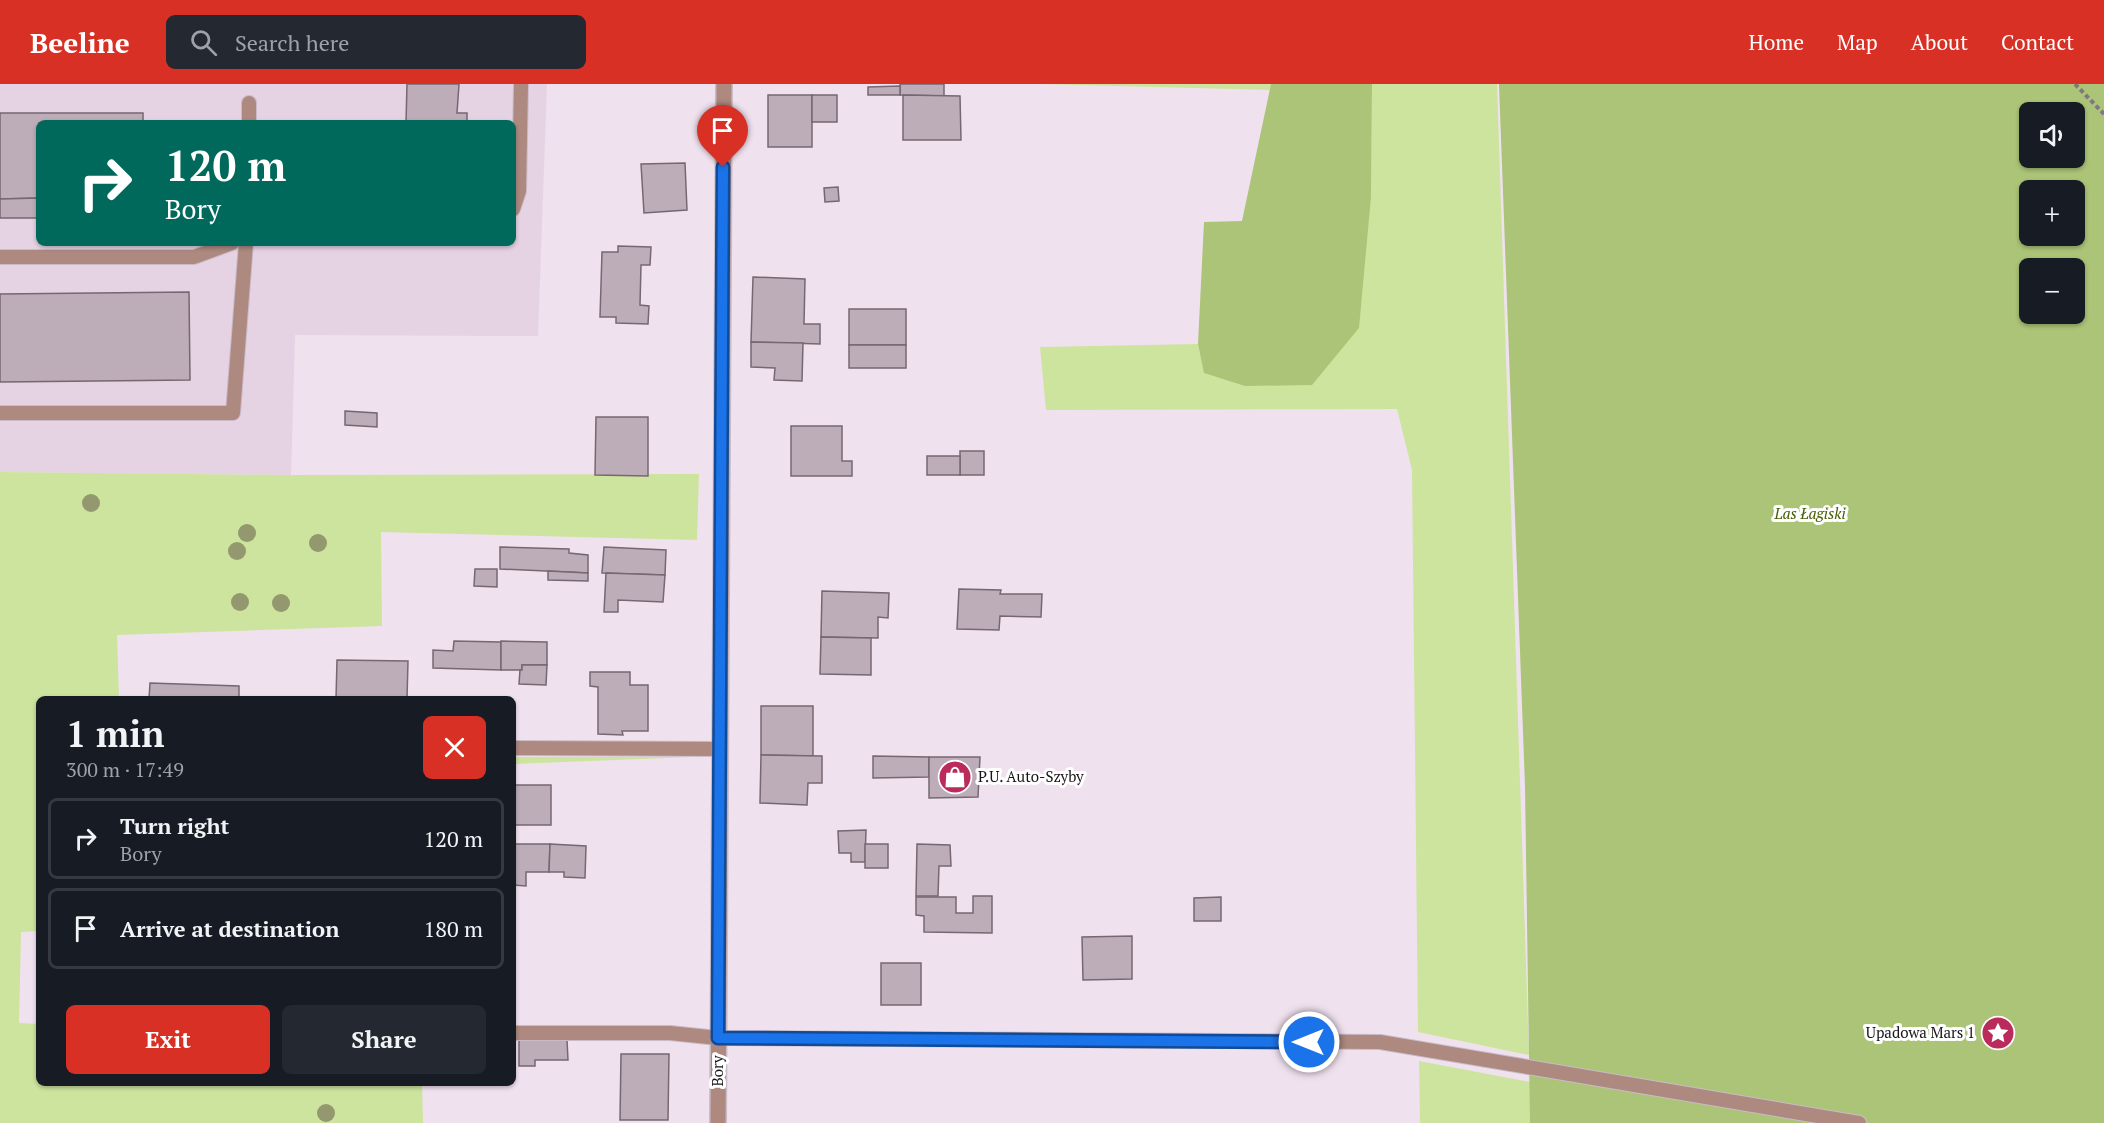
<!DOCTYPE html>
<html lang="en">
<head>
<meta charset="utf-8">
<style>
  :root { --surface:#171b24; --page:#242831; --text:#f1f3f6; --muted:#9ea1a6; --line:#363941; --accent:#d93025 }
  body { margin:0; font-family:"PT Serif",serif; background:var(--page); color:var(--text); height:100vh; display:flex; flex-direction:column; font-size:22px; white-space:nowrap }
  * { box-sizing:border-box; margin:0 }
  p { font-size:20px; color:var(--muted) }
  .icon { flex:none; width:33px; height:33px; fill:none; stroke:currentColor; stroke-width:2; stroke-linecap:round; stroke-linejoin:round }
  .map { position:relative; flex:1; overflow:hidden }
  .sheet { position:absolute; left:36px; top:612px; width:480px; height:390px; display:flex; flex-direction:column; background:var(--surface); border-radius:9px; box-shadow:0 2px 4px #0004 }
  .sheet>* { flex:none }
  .guide { position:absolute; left:36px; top:36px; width:480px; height:126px; border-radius:9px; box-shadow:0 2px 4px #0004; background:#00695c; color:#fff; overflow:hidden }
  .controls { position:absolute; left:2019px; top:18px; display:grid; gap:12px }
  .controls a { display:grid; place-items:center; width:66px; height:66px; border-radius:9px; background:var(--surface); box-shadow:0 2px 4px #0004; font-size:30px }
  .pin { position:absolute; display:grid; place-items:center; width:51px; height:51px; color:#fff; margin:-62px -26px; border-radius:50% 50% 50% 0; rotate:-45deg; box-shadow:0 0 6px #0007 }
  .pin .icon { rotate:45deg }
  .me { position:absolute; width:66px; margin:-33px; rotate:270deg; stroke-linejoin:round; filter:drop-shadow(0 0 4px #0008) }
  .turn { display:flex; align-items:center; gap:21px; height:126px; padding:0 30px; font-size:27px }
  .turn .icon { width:78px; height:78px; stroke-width:2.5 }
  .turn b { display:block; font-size:42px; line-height:51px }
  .round { display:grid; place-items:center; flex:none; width:63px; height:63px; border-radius:9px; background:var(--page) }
  .summary { display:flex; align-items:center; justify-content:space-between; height:102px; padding:0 30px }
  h1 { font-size:36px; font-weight:600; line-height:45px }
  .action { display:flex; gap:12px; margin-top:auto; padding:12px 30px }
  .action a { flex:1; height:69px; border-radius:9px; background:var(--accent); color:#fff; font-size:24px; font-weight:600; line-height:69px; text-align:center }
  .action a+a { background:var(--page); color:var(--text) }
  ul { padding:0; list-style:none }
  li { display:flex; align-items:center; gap:18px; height:81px; margin:0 12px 9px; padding:0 18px; border:3px solid var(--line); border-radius:9px }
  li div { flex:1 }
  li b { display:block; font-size:22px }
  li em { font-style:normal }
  header { display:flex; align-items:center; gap:36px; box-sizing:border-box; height:84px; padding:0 30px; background:var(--accent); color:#fff }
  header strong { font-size:28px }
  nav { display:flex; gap:33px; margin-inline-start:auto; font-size:21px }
  .search { width:420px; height:54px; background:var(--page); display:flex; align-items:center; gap:15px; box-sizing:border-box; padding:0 21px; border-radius:9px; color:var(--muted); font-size:22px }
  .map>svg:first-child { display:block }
</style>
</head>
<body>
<header>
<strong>Beeline</strong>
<div class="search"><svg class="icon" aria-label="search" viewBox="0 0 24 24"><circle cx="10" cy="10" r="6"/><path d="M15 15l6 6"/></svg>Search here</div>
<nav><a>Home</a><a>Map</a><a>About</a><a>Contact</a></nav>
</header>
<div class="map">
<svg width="2104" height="1039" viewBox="0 0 2104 1039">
  <rect width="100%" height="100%" fill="#f0e1ef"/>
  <path fill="#e5d2e3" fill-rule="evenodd" d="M0 0H547L538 252 295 251 291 391 0 388ZM39 39H513V159H39Z"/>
  <g fill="#cde49e">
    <path d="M1040 0H1271L1270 6Z"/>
    <path d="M1372 0H1497L1529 971 1418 948 1412 386 1397 325 1046 326 1040 263 1198 260 1205 289 1371 113Z"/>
    <path d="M0 388 291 391 699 390 697 456 381 448 382 542 117 551 119 615H39V847L21 848 19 939 39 940V999H422L423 1039H0Z"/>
    <path d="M513 673H693L513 680Z"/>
    <path d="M1419 977 1530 998V1039H1420Z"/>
  </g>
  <g fill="#abc477" fill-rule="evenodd">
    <path d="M1271 0H1372L1371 113 1359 244 1312 301 1245 302 1204 289 1198 260 1204 138 1242 137Z"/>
    <path d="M1499 0H2104V1039H1530L1525 702ZM2030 28H2074V74H2030ZM2030 106H2074V152H2030ZM2030 184H2074V230H2030Z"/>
  </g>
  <g fill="#bdadb8" stroke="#766772" stroke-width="1.5">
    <path d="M407 0H459L457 29H467V39H406Z"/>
    <path d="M900 0H944V12L900 11Z"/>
    <path d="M900 2V11H868V3Z"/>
    <rect x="768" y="11" width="44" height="52"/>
    <rect x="812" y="11" width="25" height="27"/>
    <path d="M903 11 960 12 961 56H903Z"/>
    <path d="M0 29H143V39H39V114L0 115Z"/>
    <path d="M685 79 687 126 644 129 641 80Z"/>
    <path d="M838 103 839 117 825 118 824 104Z"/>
    <path d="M39 114V134H0V115Z"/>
    <path d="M618 162 651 163 650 181H641L640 221 649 222 648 240 616 239V233H600L602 168H618Z"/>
    <path d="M753 193 805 195 804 240H820V260L751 258Z"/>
    <path d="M189 208 190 296 0 298V210Z"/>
    <rect x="849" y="225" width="57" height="36"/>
    <path d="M751 258 803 259 802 297 774 296 775 284 751 283Z"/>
    <rect x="849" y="261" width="57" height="23"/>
    <path d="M345 327 377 329V343L345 341Z"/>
    <path d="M596 333H648V392L595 391Z"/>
    <path d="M791 342H842V377H852V392H791Z"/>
    <rect x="960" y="367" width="24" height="24"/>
    <rect x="927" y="372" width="33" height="19"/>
    <path d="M500 463 569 465V469L588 471V489L500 485Z"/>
    <path d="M604 463 666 466 665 491 602 489Z"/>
    <path d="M475 485H497V503L474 502Z"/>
    <path d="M548 487 588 489V497L548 496Z"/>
    <path d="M606 489 665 491 663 518 618 516V528H604Z"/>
    <path d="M959 505 1001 506 1000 510H1042L1041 533 1000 532 999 546 957 545Z"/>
    <path d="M822 507 889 509 888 534 878 533V554L821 553Z"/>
    <path d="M821 553 871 554V591L820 590Z"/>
    <path d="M454 557 501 558V586L433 584V566L453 567Z"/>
    <path d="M501 557 547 558V581H522V586H501Z"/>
    <path d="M337 576 408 577 407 615H336Z"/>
    <path d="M522 581H547L546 601 519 600 520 586H522Z"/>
    <path d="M590 588H630V601H648V647H622L623 651 598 650V603L590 602Z"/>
    <path d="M150 599 239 602V615H149Z"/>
    <path d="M761 622H813V672L761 671Z"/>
    <path d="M761 671 822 672V699H808L807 721 760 719Z"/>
    <path d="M873 672 929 673V693L873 694Z"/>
    <path d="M929 673H980L978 713 929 714Z"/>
    <rect x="513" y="701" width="38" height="40"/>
    <path d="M866 746 865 778H851V769H839L838 747Z"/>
    <path d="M513 760H550L549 788H526V802L513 801Z"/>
    <path d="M550 760 586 762 585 794 564 793V788H549Z"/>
    <rect x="865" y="760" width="23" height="24"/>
    <path d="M917 760 950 761 951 782H939L938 812H916Z"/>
    <path d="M916 813H956V829H973V812H992V849L924 848V832L916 831Z"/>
    <path d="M1221 813V837H1194V814Z"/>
    <path d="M1132 852V895L1083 896 1082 853Z"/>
    <rect x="881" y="879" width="40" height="42"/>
    <path d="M519 956H567L568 976H535V982H519Z"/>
    <path d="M621 970H669L668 1036H620Z"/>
  </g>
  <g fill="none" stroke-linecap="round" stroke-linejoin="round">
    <defs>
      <g id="service">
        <path d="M249 39V19"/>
        <path d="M513 125 519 107 521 0"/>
        <path d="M0 173H194L232 159"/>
        <path d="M0 329H233L246 159"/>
        <path d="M513 664 720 665"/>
        <path d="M513 949H670L718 954 1380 958 1859 1039"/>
      </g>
      <path id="tertiary" d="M718 1039 724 0"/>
    </defs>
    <use href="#service" stroke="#c9bcc8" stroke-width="16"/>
    <use href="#tertiary" stroke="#c9bcc8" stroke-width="18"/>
    <path stroke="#817780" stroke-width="4" stroke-dasharray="4.5 3" stroke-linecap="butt" d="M2075 0 2104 30"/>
    <use href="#service" stroke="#ad8980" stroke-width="14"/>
    <use href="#tertiary" stroke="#ad8980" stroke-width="15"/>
  </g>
  <g fill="#94986e">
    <circle cx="91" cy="419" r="9"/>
    <circle cx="247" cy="449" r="9"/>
    <circle cx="318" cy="459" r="9"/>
    <circle cx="237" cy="467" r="9"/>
    <circle cx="240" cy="518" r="9"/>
    <circle cx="281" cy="519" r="9"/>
    <circle cx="326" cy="1029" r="9"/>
  </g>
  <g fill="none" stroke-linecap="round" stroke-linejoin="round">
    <defs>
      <path id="route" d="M723 83 718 954 1309 958"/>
    </defs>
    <use href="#route" stroke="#114b97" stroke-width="15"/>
    <use href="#route" stroke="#1a73e8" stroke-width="10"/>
  </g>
  <defs>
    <symbol id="shop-disc" viewBox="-11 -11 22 22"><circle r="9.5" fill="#ba2b5b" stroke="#fff"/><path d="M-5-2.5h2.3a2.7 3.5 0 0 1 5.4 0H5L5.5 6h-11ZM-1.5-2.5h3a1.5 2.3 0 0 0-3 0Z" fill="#fff"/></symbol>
    <symbol id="sight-disc" viewBox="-11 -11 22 22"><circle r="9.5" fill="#ba2b5b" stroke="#fff"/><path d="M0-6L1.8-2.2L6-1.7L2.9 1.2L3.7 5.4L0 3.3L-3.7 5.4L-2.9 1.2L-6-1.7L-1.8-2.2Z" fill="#fff"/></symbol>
  </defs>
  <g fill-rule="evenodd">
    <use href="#shop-disc" x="936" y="674" width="38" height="38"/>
    <use href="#sight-disc" x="1979" y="930" width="38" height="38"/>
  </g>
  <g text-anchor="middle" stroke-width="6" stroke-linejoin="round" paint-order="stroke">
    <g font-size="15" font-style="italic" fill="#495d04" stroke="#fff">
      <text x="1810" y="435">Las Łagiski</text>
    </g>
    <g font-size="15" fill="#191418" stroke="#fff" text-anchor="start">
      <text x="978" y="698">P.U. Auto-Szyby</text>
      <text x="1975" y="954" text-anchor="end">Upadowa Mars 1</text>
    </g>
    <g font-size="15" fill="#191418" stroke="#fff">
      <text transform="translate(718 987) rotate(-90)" y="5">Bory</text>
    </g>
  </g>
</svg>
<div class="controls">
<a><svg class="icon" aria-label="sound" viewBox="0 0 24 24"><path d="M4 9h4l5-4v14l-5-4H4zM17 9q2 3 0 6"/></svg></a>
<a>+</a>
<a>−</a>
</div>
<div class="pin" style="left:723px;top:83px;background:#d93025"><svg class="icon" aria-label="arrive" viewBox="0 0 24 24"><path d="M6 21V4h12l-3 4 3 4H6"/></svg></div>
<svg class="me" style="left:1309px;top:958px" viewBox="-20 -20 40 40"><circle r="17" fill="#1a73e8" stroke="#fff" stroke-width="3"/><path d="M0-11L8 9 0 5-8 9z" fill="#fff"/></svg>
<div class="guide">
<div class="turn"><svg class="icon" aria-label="right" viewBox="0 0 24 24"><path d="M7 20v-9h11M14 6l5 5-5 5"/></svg><div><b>120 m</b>Bory</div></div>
</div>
<section class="sheet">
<div class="summary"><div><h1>1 min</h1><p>300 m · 17:49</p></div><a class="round" style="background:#d93025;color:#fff"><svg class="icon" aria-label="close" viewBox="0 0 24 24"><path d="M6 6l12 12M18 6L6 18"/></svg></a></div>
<ul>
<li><svg class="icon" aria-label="right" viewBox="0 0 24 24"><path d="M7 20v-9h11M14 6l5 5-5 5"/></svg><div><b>Turn right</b><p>Bory</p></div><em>120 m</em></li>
<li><svg class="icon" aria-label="arrive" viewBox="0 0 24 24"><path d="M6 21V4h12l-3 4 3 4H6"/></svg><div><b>Arrive at destination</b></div><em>180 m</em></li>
</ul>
<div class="action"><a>Exit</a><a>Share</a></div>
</section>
</div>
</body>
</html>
